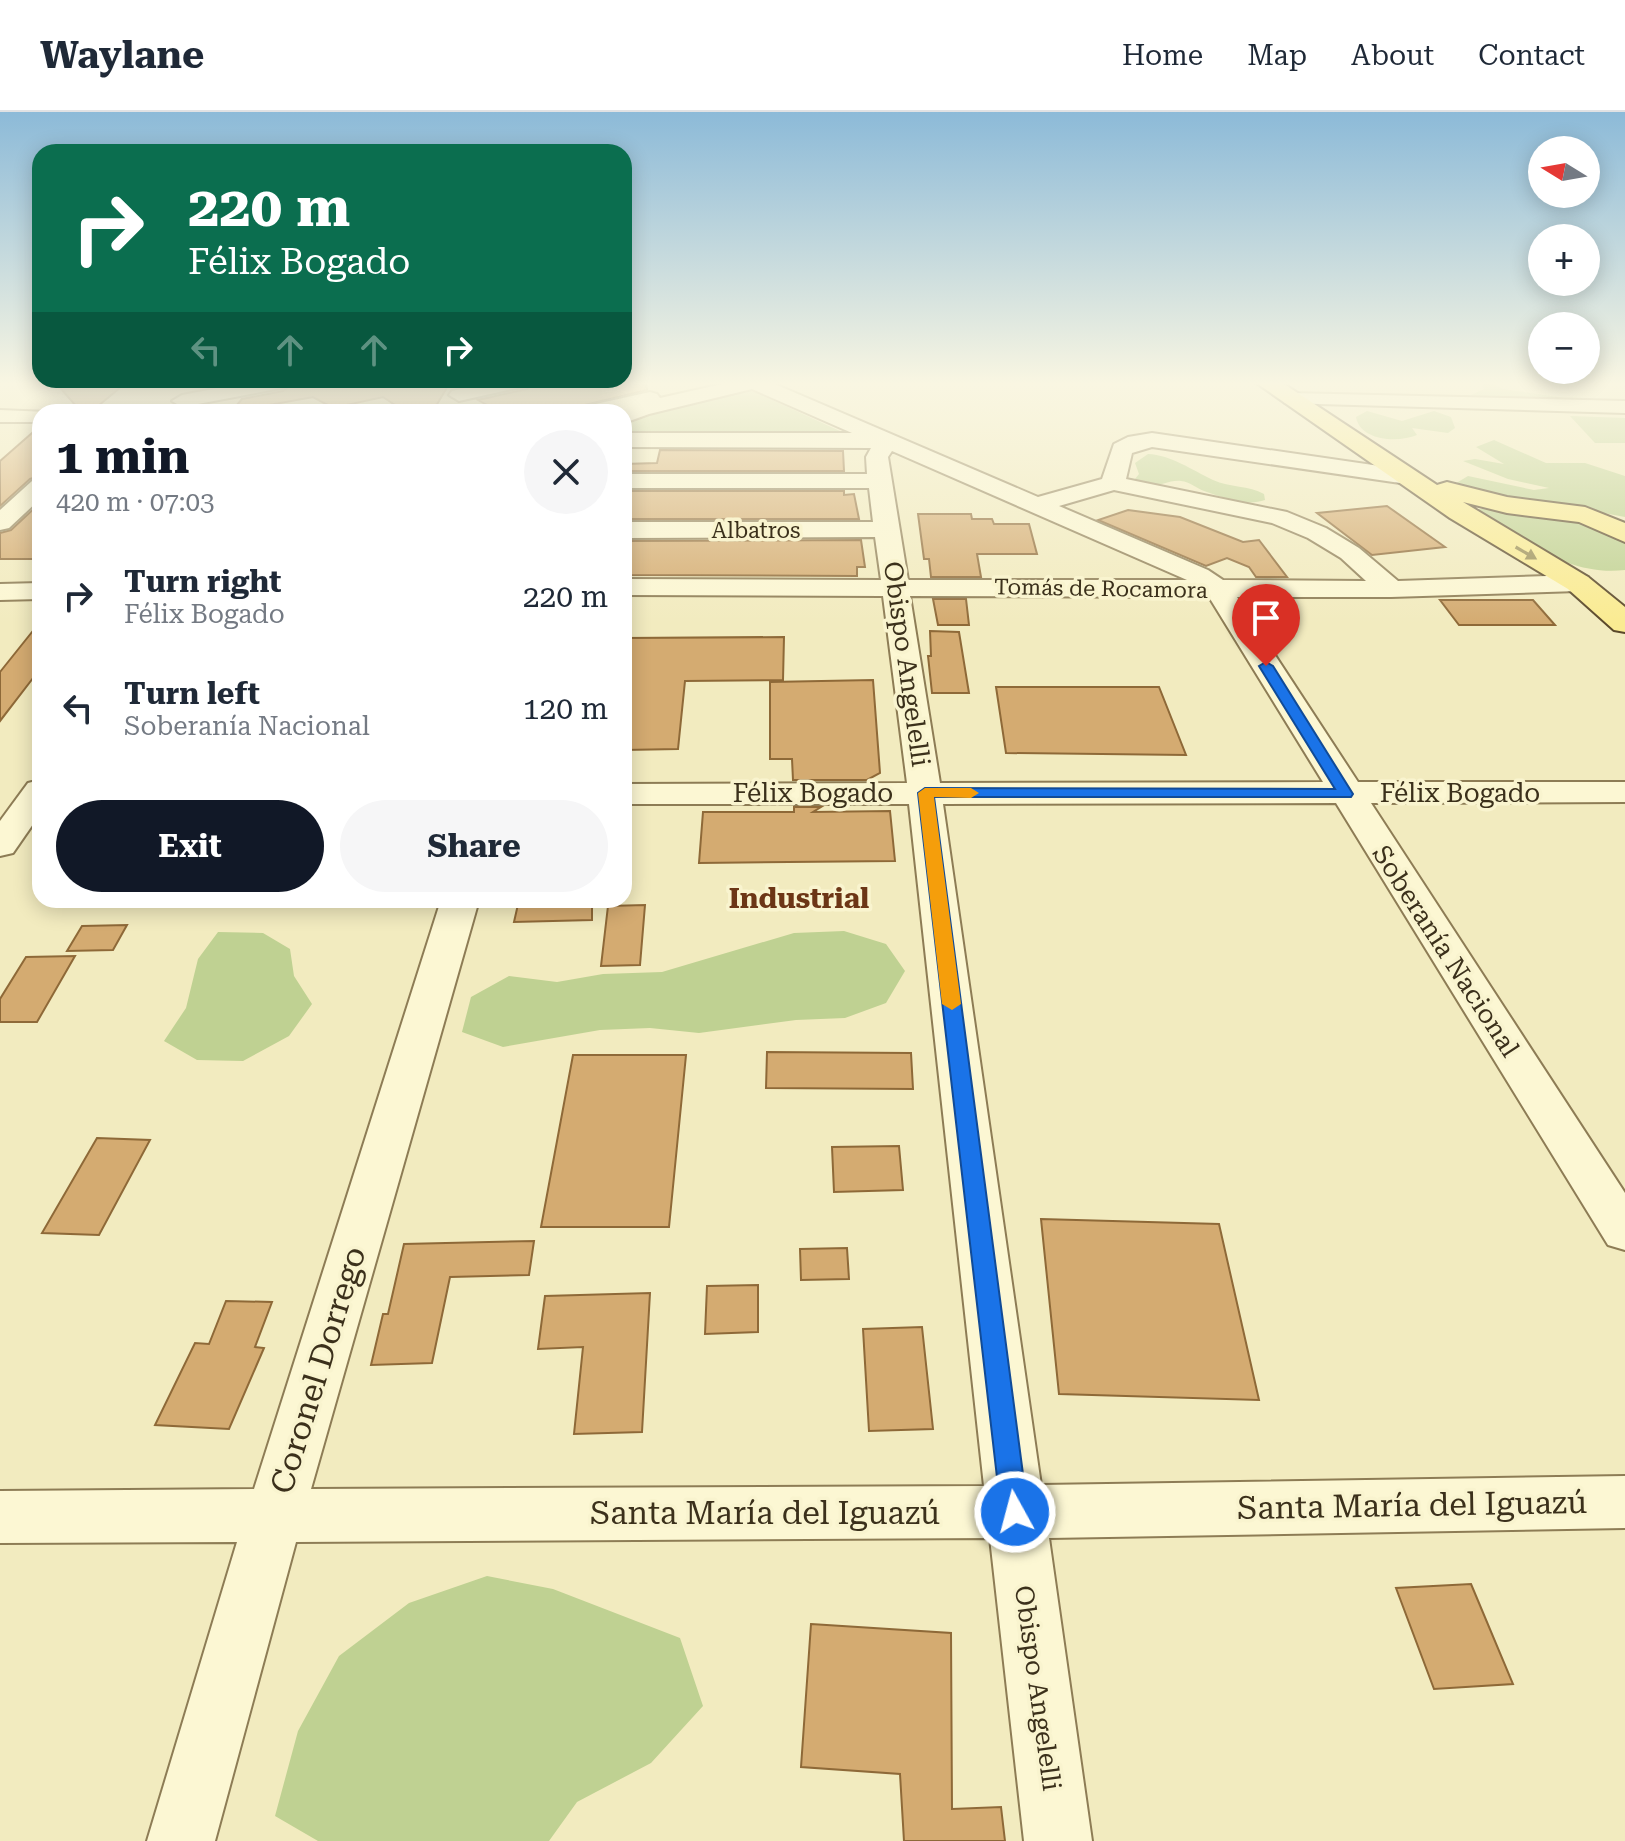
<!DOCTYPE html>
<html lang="en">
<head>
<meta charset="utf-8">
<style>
  :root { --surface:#fff; --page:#f6f6f7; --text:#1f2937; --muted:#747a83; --line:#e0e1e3; --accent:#111827 }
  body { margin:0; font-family:"Roboto Serif",serif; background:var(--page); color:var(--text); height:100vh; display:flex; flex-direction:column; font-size:30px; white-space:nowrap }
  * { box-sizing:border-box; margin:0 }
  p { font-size:26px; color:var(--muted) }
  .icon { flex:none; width:44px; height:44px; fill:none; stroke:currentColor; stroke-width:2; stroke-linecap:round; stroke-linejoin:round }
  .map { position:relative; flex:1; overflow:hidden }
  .side { position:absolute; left:32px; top:292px; width:600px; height:504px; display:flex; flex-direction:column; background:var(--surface); border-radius:24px; box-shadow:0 4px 20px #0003 }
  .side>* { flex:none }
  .banner { position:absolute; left:32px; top:32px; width:600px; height:244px; border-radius:24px; box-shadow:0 4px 20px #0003; background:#0b6e4f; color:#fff; overflow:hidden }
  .needle { width:52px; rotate:281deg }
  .tools { position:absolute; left:1528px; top:24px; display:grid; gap:16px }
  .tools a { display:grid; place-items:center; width:72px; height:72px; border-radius:50%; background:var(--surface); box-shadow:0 4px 20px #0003; font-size:40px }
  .pin { position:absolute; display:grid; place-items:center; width:68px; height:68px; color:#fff; margin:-82px -34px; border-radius:50% 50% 50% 0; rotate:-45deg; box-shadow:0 0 8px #0007 }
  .pin .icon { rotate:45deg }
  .me { position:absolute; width:88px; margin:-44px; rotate:353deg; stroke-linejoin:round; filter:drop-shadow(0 0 6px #0008) }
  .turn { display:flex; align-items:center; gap:28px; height:168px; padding:0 24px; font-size:36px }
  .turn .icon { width:104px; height:104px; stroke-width:2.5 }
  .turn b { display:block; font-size:56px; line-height:68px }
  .lanes { display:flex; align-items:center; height:76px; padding:0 24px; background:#0003; justify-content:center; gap:40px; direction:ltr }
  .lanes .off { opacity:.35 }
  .round { display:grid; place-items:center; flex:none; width:84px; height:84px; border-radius:42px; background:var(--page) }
  .overview { display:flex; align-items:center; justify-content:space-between; height:136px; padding:0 24px }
  h1 { font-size:48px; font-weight:700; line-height:60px; color:var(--accent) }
  .cta { display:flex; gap:16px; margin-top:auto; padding:16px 24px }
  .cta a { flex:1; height:92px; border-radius:48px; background:var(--accent); color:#fff; font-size:32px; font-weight:700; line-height:92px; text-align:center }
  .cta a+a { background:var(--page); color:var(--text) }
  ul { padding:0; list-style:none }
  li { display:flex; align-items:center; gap:24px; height:112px; padding:0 24px }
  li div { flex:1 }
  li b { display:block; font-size:30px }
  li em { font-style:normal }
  header { display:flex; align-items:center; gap:48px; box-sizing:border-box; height:112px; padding:0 40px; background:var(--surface); border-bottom:2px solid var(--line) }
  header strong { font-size:38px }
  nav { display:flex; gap:44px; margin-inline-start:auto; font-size:28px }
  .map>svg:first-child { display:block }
</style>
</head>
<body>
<header>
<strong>Waylane</strong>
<nav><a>Home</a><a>Map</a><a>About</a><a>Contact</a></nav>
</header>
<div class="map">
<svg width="1625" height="1729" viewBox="0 0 1625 1729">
  <rect width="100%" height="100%" fill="#f2ebbf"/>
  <g fill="#bfd192">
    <path d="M1482 270H1489L1503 277 1565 286 1562 290 1539 291 1471 283 1484 277Z"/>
    <path d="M746 276 842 320 835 324 624 325V313L647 298Z"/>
    <path d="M1367 299 1402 309 1434 299 1451 305 1455 316 1448 321 1412 316 1417 323C1398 331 1360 329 1356 305Z"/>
    <path d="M1570 304 1625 306V331H1595Z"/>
    <path d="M1494 328 1546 351H1585L1625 364V405L1593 399 1572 401 1453 373 1468 364 1534 378 1549 376 1508 367 1463 349 1475 347 1504 352 1476 335Z"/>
    <path d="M1148 342C1171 343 1192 358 1213 368 1230 376 1249 373 1264 382L1265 388C1245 395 1222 385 1204 379 1196 376 1190 370 1181 369 1165 367 1149 383 1135 367L1139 362 1135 351Z"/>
    <path d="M1476 397C1525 396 1584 404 1625 431V458C1569 465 1519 426 1473 399Z"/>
    <path d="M844 819 886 832 905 859 886 891 845 906 796 908 699 921 650 916 600 918 503 935 462 920 471 885 509 864 557 870 603 862 662 860 794 821Z"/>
    <path d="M218 820 263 821 290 837 294 864 312 892 289 924 243 949 197 948 164 929 186 896 198 847Z"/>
    <path d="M487 1464 553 1477 680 1526 703 1594 651 1651 577 1690 549 1729H318L275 1704 298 1619 339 1544 409 1491Z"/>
  </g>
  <g fill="#d4ab71" stroke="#8e6938" stroke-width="2">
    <path d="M55 270H127L98 294H76Z"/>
    <path d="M295 270H480L455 275 449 272 433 299H404L383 285 333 296 313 285 231 300 242 287 283 279Z"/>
    <path d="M532 270H646L647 278 556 300 496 298 478 288 527 277Z"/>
    <path d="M40 314V364L30 367 0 394V349Z"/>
    <path d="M660 338 843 339 844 359H624V352L657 351Z"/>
    <path d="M624 379H844V383L854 382 859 407H624Z"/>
    <path d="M40 391V447H0V421L11 418Z"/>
    <path d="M1387 394 1445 435 1372 443 1317 401Z"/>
    <path d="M1128 398 1180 405 1243 430 1259 428 1287 465H1256L1249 455 1227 446 1206 454 1098 408Z"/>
    <path d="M918 402H971L972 407H992L994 412H1029L1037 442H977L981 465H931L929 447H924Z"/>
    <path d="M861 428 865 455H857V464L624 463V429Z"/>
    <path d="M933 487H966L969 513H938Z"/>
    <path d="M1440 488H1533L1555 513H1459Z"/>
    <path d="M40 510V557L0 609V560Z"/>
    <path d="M930 519 959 520 969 581H932L928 544H931Z"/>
    <path d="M784 525 783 568 685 569 678 637 624 638V526Z"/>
    <path d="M873 568 880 661 867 668H793L792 647H770V570Z"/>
    <path d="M996 575H1159L1186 643 1006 641Z"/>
    <path d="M794 695H821L813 700 890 699 895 749 699 751 703 700H794Z"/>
    <path d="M519 788H592V808L514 810Z"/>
    <path d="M645 793 640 853 601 854 608 794Z"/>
    <path d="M127 813 113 838 67 839 82 814Z"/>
    <path d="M75 844 37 910H0V887L26 845Z"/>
    <path d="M767 940 911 941 913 977 766 976Z"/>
    <path d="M573 943H686L669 1115H541Z"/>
    <path d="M97 1026 150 1028 99 1123 42 1121Z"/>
    <path d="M899 1034 903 1078 834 1080 832 1035Z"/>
    <path d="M1041 1107 1219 1112 1259 1288 1059 1282Z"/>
    <path d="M534 1129 529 1163 450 1165 432 1251 371 1253 383 1202H388L404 1132Z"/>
    <path d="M847 1136 849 1167 801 1168 800 1137Z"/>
    <path d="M758 1173V1220L705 1222 707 1174Z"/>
    <path d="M650 1181 642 1320 574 1322 583 1235 538 1237 545 1184Z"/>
    <path d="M226 1189 272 1190 255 1235 264 1236 229 1317 155 1313 195 1231 209 1232Z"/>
    <path d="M922 1215 933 1317 869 1319 863 1217Z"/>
    <path d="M1471 1472 1513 1572 1434 1577 1396 1476Z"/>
    <path d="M811 1512 951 1521 952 1697 1001 1695 1005 1729H904L900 1662 801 1655Z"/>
  </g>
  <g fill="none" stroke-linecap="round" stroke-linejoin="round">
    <defs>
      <g id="minor">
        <path d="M251 270H292L282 276 182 295 172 289 182 283Z"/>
        <path d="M492 270H529L526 274 459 289 449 283 452 279Z"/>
        <path d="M731 270H770L1038 385 1102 367 1114 332 1128 325 1152 321 1407 358 1415 360 1419 365 1415 370 1407 372 1152 335 1132 341 1126 367 1287 400 1326 416 1359 436 1398 469 1578 463 1588 465 1591 471 1588 477 1578 479 1391 485H1237L1358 670H1625V690L1371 691 1625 1081V1138L1608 1133 1336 691 943 692 1041 1373 1625 1364V1416L1049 1426 1092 1729H1024L990 1426 296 1430 215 1729H147L237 1430 0 1431V1379L254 1377 441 788H479L311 1377 984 1374 909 692H624V672L907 671 883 484 624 483V467L881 468 875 425 624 426V410H873L869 376H624V362H867L866 345 871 336 624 335V321H852L752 277 649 302 624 311V300H579L582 295 650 280 657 282 660 286ZM892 339 1187 468H908L888 345ZM1114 378 1272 411 1308 426 1341 446 1366 469 1223 468 1208 458 1059 394ZM910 484 1209 485 1323 670 940 671Z"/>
        <path d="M1292 281 1625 289V301L1285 291 1282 287Z"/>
        <path d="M0 298 48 300H40V310H0Z"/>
        <path d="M40 367V387L9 416 0 418V398L32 369Z"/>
        <path d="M40 471V487L0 488V472Z"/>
        <path d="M40 668V702L13 741 0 744V709L28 671Z"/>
      </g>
      <path id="major" d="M1255 270H1281L1437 373 1447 370 1507 385 1585 395 1625 411V430L1579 410 1507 401 1463 390 1588 465 1625 495V520L1614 518 1568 477 1450 406Z"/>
    </defs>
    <use href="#minor" stroke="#8d7c55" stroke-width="4"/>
    <use href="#major" stroke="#5a482a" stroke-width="4"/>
    <use href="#minor" fill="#fcf7d3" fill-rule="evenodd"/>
    <use href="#major" fill="#faeb92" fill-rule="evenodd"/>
  </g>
  <defs><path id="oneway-solid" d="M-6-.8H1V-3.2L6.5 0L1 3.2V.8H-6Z" transform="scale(2)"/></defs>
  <use fill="#9a8e56" href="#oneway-solid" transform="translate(1526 441) rotate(30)"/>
  <linearGradient id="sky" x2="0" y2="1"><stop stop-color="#8cbad8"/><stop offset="0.53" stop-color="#f9f6e2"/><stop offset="1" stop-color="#f9f6e2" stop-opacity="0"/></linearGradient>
  <rect width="1625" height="512" fill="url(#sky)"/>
  <path fill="#1a73e8" stroke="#114b97" stroke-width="2" d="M1266 550 1273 554 1353 682 1351 685H934L1028 1400 1024 1409 1015 1412 1005 1409 1001 1400 918 681 925 676 1335 677 1259 554Z"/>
  <path fill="#f59e0b" d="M925 676H971L979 681 971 686 934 685 961 892 952 898 942 892 918 681Z"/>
  <g text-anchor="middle" stroke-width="7" stroke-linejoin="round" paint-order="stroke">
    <g font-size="22" fill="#3b301b" stroke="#f9f4cf">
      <text x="756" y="426">Albatros</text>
      <text transform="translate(1101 476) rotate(1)" y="8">Tomás de Rocamora</text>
    </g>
    <g font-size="26" fill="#3b301b" stroke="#f9f4cf">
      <text transform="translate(907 552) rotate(82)" y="9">Obispo Angelelli</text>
      <text x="813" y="690">Félix Bogado</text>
      <text x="1460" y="690">Félix Bogado</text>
      <text transform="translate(1446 839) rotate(57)" y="9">Soberanía Nacional</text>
      <text transform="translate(1038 1576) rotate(82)" y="9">Obispo Angelelli</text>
    </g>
    <g font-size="28" font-weight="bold" fill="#6c3616" stroke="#f9f4cf">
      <text x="799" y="796">Industrial</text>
    </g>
    <g font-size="32" fill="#3b301b" stroke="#f9f4cf">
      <text transform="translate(318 1258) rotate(-73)" y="11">Coronel Dorrego</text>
      <text transform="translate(1412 1393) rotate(-1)" y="11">Santa María del Iguazú</text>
      <text x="765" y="1412">Santa María del Iguazú</text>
    </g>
  </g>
</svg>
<div class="tools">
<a><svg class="needle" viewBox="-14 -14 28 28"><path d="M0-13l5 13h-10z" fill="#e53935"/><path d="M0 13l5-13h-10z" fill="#747a83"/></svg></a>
<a>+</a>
<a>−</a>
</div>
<div class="pin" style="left:1266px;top:554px;background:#d93025"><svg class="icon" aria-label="arrive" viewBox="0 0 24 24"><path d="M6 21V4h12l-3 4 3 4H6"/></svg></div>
<svg class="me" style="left:1015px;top:1400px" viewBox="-20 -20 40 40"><circle r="17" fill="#1a73e8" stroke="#fff" stroke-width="3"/><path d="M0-11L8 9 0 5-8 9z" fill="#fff"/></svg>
<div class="banner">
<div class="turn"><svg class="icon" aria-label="right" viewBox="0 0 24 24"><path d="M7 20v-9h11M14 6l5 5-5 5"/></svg><div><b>220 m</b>Félix Bogado</div></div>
<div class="lanes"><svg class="icon off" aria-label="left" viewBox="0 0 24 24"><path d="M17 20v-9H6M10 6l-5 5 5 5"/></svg><svg class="icon off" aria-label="ahead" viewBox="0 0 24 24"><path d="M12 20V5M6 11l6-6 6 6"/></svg><svg class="icon off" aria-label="ahead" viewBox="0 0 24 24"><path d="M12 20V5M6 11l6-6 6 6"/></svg><svg class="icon" aria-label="right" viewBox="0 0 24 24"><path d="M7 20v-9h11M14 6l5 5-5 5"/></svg></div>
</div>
<section class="side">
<div class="overview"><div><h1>1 min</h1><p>420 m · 07:03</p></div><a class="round"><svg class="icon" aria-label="close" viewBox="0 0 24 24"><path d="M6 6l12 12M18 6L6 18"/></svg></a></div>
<ul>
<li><svg class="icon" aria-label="right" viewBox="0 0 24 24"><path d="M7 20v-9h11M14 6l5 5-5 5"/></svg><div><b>Turn right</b><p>Félix Bogado</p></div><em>220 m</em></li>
<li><svg class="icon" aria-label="left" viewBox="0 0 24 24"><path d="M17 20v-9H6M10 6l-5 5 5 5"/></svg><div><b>Turn left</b><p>Soberanía Nacional</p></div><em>120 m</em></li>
</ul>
<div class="cta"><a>Exit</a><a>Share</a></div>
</section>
</div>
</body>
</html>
